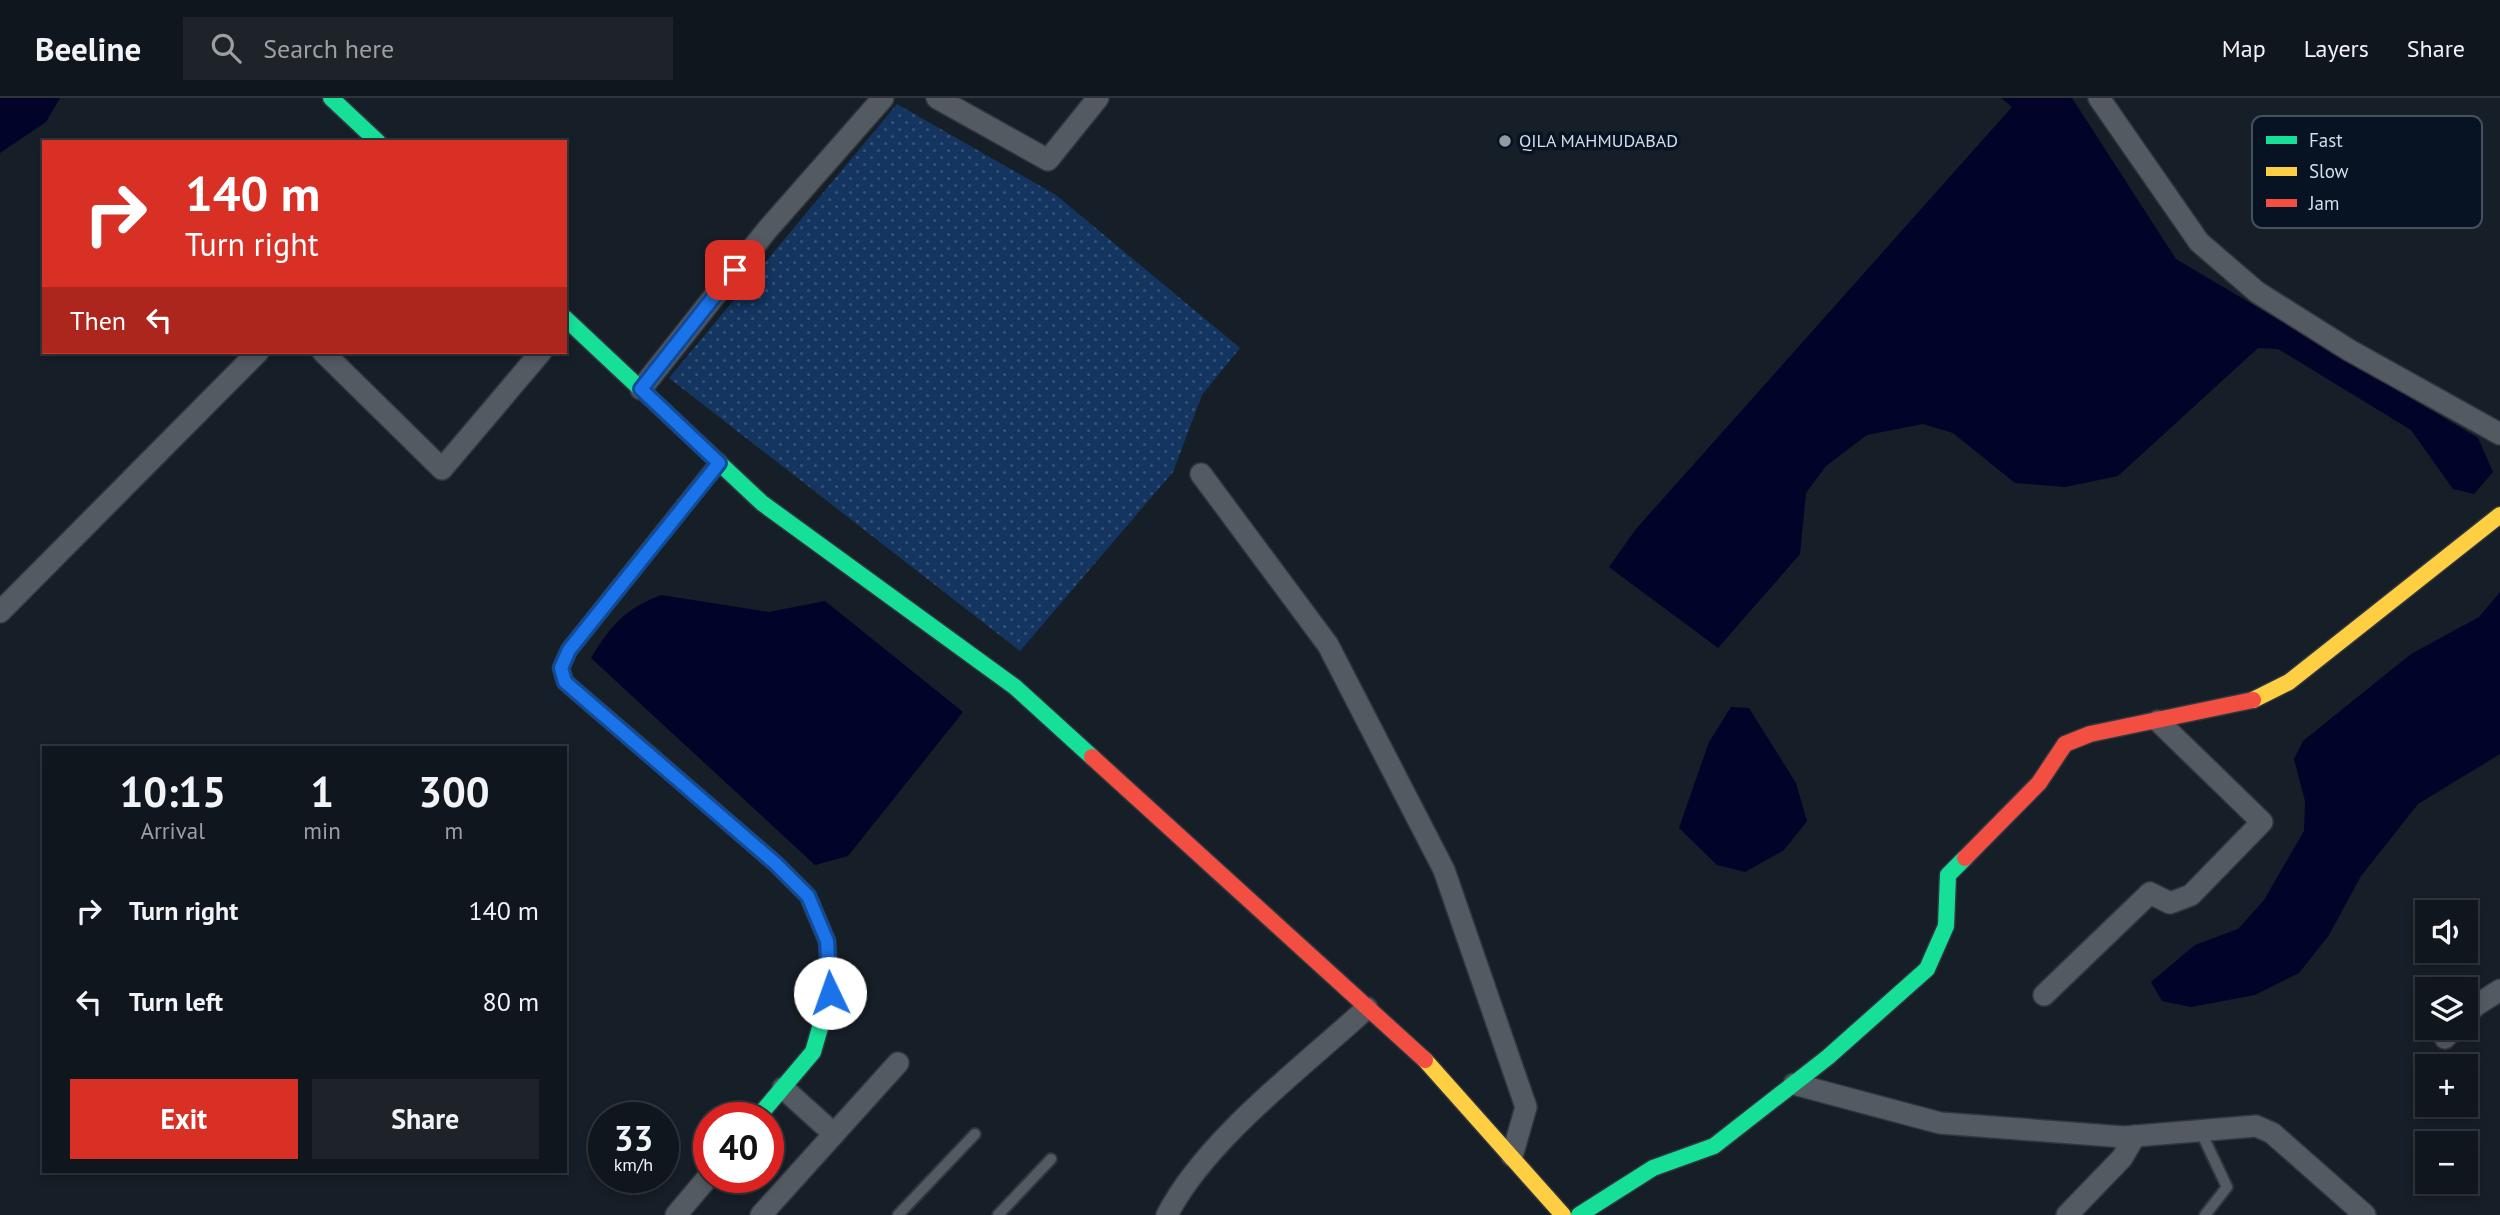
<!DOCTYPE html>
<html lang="en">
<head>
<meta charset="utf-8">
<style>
  :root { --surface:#10161d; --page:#1e232a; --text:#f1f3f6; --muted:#9c9fa4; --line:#30353b; --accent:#d93025 }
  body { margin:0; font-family:"PT Sans",sans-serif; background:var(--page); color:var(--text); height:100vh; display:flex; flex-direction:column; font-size:26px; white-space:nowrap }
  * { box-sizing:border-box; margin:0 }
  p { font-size:23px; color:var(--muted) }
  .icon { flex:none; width:38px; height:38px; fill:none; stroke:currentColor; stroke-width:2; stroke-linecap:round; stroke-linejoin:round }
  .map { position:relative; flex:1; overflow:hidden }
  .sheet { position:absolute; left:42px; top:648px; width:525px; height:427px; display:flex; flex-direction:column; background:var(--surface); border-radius:0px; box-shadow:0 4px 10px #0003,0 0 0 2px var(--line) }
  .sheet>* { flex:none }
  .top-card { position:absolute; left:42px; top:42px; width:525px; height:214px; border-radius:0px; box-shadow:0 4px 10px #0003,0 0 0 2px var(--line); background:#d93025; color:#fff; overflow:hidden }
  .fabs { position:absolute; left:2415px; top:802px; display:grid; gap:14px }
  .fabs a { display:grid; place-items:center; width:63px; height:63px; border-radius:0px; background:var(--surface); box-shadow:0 4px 10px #0003,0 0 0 2px var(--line); font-size:35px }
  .speed { position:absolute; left:588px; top:1004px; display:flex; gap:14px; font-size:35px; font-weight:700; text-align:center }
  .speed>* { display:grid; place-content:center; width:91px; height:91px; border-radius:50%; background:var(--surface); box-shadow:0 4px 10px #0003,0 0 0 2px var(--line); line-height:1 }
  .speed small { font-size:18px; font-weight:400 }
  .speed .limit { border:10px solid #d22; background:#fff; color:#111 }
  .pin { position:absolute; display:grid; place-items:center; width:60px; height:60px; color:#fff; margin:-30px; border-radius:14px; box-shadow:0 4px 10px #0006 }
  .me { position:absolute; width:77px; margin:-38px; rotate:357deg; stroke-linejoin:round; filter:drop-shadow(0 0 5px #0008) }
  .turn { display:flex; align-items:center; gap:24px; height:147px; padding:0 28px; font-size:32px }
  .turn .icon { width:91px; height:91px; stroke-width:2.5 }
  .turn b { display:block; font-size:49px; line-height:60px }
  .then { display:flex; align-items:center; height:66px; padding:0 28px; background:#0003; gap:14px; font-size:26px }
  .eta { display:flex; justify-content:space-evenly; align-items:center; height:119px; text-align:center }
  .eta b { font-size:42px; font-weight:800; line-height:49px }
  .cta { display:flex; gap:14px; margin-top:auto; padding:14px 28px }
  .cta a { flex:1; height:80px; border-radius:0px; background:var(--accent); color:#fff; font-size:28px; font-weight:800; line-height:80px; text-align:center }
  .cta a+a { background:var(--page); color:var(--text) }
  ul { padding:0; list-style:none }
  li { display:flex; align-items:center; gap:21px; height:91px; padding:0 28px }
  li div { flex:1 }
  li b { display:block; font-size:26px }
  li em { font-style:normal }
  header { display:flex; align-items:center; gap:42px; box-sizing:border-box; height:98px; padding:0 35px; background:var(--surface); border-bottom:2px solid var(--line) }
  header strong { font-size:33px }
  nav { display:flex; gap:38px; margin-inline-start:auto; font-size:24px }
  .search { width:490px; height:63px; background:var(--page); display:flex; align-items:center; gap:18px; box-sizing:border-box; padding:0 24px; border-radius:0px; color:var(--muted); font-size:26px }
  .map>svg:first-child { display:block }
</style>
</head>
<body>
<header>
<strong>Beeline</strong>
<div class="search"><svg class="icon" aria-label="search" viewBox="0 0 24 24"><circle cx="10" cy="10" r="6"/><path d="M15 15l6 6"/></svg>Search here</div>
<nav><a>Map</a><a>Layers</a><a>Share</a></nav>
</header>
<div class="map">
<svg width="2500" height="1117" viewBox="0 0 2500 1117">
  <defs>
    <pattern id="green-dots" width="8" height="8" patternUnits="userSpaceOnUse" patternTransform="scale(1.75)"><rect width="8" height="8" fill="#133560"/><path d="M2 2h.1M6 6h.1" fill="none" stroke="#345277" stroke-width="1.8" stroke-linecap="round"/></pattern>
  </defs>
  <rect width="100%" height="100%" fill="#161e27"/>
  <path fill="url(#green-dots)" d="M897 6 1056 97 1240 250 1202 297 1173 374 1020 553 669 280Z"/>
  <g fill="#020328">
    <path d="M0 0H60L46 24 0 55Z"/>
    <path d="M2001 0H2072L2176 161 2478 340 2493 374 2474 396 2453 391 2411 332 2278 251 2258 250 2118 378 2065 389 2015 385 1953 335 1923 326 1867 337 1826 368 1806 395 1800 456 1718 550 1609 469 1636 431 2012 9Z"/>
    <path d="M2500 494V656L2418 706 2361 778 2329 837 2299 875 2255 897 2191 909 2162 903 2151 884 2195 847 2238 831 2264 802 2304 733 2305 703 2294 661 2303 643 2411 556 2479 519Z"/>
    <path d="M661 497 769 514 825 503 963 614 848 758 815 767 591 560C611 527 625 511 661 497Z"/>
    <path d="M1731 609 1749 610 1796 685 1807 723 1784 752 1745 774 1717 767 1679 730 1709 644Z"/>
  </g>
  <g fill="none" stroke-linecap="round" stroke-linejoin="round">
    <defs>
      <g id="lane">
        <path d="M2200 1032 2227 1089 2205 1117"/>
        <path d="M898 1117 975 1036"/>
        <path d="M998 1117 1051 1061"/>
      </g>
      <g id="street">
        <path d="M937 0 1048 62 1098 0"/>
        <path d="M2099 0 2199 144 2257 194 2349 252 2500 336"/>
        <path d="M323 254 442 371 541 254"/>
        <path d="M641 291 767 132 883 0"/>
        <path d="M1201 376 1328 547 1444 772 1526 1009 1512 1058"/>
        <path d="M0 514 258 254"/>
        <path d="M2044 897 2150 795 2170 805 2191 797 2262 724 2158 623"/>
        <path d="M2466 918 2475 908 2500 892"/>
        <path d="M2445 940 2455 929"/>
        <path d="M1794 986 1940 1025 2124 1039 2256 1028 2272 1035 2365 1117"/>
        <path d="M783 990 834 1036"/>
        <path d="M676 1117 709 1078"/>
        <path d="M761 1117 898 965"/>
        <path d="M1167 1117C1206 1041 1304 968 1367 910"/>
        <path d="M2067 1117 2122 1060 2135 1038"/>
      </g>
      <g id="fast">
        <path d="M331 0 378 44"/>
        <path d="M565 220 762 405 1015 589 1092 659"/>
        <path d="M649 656 776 766 808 798 827 843 830 895 813 954 757 1020"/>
        <path d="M1579 1117 1653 1070 1714 1048 1828 959 1927 871 1946 828 1948 777 1965 760"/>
      </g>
      <g id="slow">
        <path d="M2253 602 2289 584 2500 417"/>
        <path d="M1425 962 1563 1117"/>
      </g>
      <g id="jam">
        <path d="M649 656 565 584 561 570 569 552 719 364"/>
        <path d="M1092 659 1425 962"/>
        <path d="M1965 760 2039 685 2065 646 2090 636 2253 602"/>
      </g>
    </defs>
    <use href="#lane" stroke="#32373e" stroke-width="14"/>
    <use href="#street" stroke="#32373e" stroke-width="24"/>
    <use href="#fast" stroke="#32373e" stroke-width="19"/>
    <use href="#slow" stroke="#32373e" stroke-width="19"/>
    <use href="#jam" stroke="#32373e" stroke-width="19"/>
    <use href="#lane" stroke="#535a61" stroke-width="10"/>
    <use href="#street" stroke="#535a61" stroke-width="21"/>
    <use href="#fast" stroke="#16e098" stroke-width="16"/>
    <use href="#slow" stroke="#ffcf43" stroke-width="16"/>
    <use href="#jam" stroke="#f24e42" stroke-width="16"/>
  </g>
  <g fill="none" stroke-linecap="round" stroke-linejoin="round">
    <defs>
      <path id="route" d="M735 172 641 291 719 365 569 552 561 570 565 584 776 766 808 798 827 843 830 895"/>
    </defs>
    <use href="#route" stroke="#114b97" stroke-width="18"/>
    <use href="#route" stroke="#1a73e8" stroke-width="12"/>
  </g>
  <circle fill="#929aa4" stroke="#071323" stroke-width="2.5" cx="1505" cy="43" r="7"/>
  <g text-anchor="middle" stroke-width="7" stroke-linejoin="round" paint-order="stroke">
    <g font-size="18" fill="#d4dde8" stroke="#071323" text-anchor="start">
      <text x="1519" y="49">QILA MAHMUDABAD</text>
    </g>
  </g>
  <rect x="2252" y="18" width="230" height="112" rx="10" fill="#071323" stroke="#44505e" stroke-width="2"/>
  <rect x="2266" y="38" width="31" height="8" fill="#16e098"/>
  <rect x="2266" y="69" width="31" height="9" fill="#ffcf43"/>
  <rect x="2266" y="101" width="31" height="8" fill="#f24e42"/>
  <g font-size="19" fill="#d4dde8">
    <text x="2309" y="49">Fast</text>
    <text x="2309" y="80">Slow</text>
    <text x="2309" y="112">Jam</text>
  </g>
</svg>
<div class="fabs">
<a><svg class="icon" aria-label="sound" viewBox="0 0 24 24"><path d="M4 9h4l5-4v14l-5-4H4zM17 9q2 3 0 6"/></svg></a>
<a><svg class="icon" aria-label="layers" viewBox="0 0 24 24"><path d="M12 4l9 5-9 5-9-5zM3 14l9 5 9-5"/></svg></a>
<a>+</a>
<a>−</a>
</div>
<div class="speed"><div>33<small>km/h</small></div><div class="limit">40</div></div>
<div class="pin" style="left:735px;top:172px;background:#d93025"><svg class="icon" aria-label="arrive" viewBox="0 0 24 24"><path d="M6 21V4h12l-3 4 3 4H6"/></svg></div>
<svg class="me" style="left:830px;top:895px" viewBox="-20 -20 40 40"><circle r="19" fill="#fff"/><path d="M0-13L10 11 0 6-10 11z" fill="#1a73e8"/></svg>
<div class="top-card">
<div class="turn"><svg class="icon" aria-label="right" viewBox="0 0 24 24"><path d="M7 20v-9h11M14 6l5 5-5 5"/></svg><div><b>140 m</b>Turn right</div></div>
<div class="then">Then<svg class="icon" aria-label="left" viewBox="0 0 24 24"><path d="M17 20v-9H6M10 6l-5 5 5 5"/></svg></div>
</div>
<section class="sheet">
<div class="eta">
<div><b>10:15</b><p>Arrival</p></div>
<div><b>1</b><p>min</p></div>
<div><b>300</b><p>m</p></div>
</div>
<ul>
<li><svg class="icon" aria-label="right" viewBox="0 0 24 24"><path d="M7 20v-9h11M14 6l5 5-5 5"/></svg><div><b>Turn right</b></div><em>140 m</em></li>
<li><svg class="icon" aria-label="left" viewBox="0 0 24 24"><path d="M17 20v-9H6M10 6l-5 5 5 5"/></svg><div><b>Turn left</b></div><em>80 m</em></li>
</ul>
<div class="cta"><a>Exit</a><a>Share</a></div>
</section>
</div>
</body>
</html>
